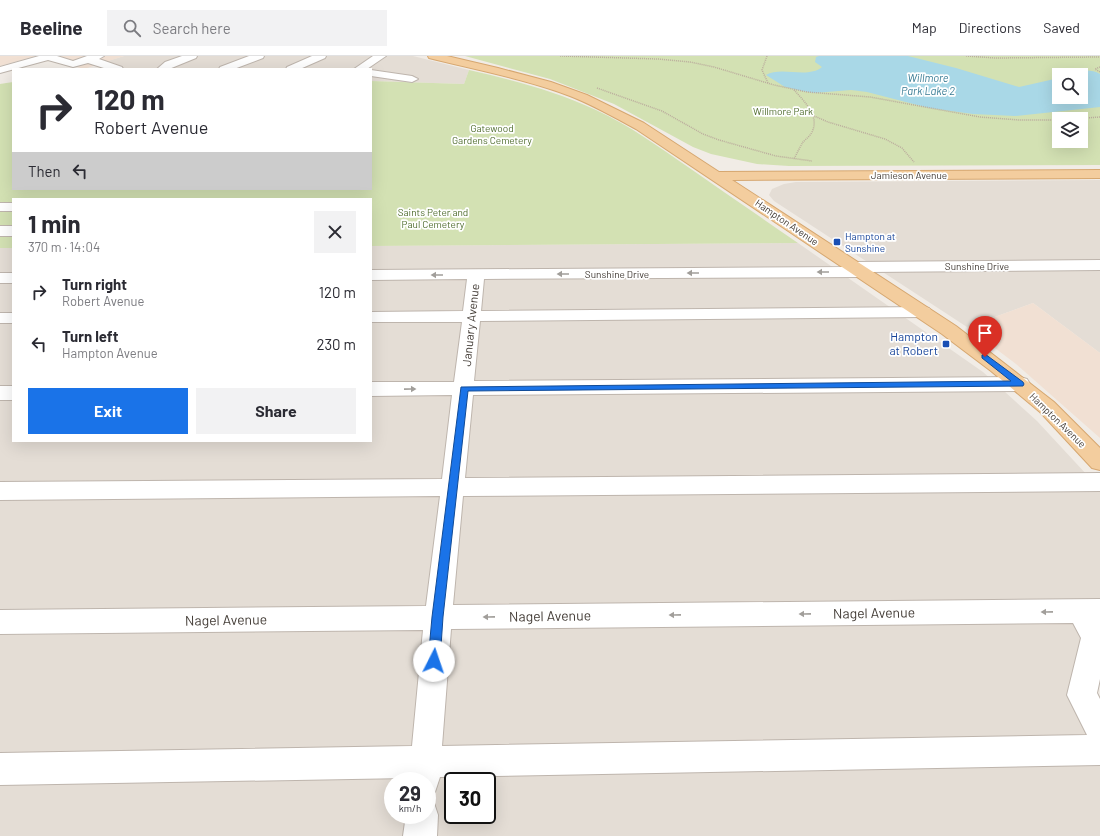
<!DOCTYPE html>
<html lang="en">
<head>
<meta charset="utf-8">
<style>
  :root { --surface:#fff; --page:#f2f2f3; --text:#2b2b33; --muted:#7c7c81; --line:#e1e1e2; --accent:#1a73e8 }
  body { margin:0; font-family:Barlow,sans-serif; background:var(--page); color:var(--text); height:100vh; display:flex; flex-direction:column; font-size:15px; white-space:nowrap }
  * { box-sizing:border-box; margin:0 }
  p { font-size:13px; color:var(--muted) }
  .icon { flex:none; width:22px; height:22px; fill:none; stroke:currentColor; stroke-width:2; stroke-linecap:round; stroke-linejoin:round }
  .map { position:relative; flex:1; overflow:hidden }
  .side { position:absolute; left:12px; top:142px; width:360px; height:244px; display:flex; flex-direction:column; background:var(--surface); border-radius:0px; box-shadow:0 4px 16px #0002 }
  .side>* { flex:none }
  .guide { position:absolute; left:12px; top:12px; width:360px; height:122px; border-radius:0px; box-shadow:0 4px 16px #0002; background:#fff; color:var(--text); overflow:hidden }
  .fabs { position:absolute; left:1052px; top:12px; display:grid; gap:8px }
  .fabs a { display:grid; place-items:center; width:36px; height:36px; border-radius:0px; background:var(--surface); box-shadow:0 4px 16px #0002; font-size:20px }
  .speed { position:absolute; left:384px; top:716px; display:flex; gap:8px; font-size:20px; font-weight:700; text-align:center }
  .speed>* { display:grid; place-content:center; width:52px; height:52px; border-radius:50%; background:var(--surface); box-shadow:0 4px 16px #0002; line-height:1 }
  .speed small { font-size:10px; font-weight:400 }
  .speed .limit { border:2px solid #111; border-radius:6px; background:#fff; color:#111 }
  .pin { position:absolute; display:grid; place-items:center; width:34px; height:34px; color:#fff; margin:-41px -17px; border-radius:50% 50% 50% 0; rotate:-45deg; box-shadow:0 0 4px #0007 }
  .pin .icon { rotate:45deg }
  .me { position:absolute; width:44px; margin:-22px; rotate:4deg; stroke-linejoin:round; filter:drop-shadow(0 0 3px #0008) }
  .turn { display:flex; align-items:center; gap:14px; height:84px; padding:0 16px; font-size:18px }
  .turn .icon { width:52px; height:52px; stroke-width:2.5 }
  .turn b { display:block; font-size:28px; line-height:34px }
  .then { display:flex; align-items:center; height:38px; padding:0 16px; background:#0003; gap:8px; font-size:15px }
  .round { display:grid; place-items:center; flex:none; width:42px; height:42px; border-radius:0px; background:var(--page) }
  .headline { display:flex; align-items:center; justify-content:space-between; height:68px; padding:0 16px }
  h1 { font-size:24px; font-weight:700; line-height:30px }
  .button { display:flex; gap:8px; margin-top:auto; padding:8px 16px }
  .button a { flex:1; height:46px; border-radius:0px; background:var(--accent); color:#fff; font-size:16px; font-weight:700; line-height:46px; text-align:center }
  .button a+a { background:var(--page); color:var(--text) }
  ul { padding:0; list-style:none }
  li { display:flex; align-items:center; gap:12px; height:52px; padding:0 16px }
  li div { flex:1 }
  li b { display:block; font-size:15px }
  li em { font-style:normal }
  header { display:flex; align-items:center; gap:24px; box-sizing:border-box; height:56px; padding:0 20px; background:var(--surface); border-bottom:1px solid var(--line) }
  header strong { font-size:19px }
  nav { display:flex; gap:22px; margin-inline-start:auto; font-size:14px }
  .search { width:280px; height:36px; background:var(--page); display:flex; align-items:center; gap:10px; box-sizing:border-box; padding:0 14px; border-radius:0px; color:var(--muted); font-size:15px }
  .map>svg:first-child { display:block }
</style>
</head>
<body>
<header>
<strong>Beeline</strong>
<div class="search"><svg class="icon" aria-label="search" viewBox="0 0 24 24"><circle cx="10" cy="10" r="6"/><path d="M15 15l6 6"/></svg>Search here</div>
<nav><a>Map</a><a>Directions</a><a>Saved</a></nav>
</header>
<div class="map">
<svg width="1100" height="780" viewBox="0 0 1100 780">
  <rect width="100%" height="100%" fill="#f1ece6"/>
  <g fill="#e4ddd5" fill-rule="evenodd">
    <path d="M124 0H377L356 13H123L104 6Z"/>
    <path d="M385 0H413L469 14 464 28 371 25V13H365Z"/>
    <path d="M1100 124V297L1033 247 967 271 774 145 769 139 772 133 784 128 796 126Z"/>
    <path d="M798 187 983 316 1037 365 1100 433V545L0 555V192H13V385H371V190Z"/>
    <path d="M1063 567 1073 568 1082 576 1100 704V780H0V579ZM393 725H427V759H393ZM453 725H487V759H453Z"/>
  </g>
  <g fill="#f1e0d3">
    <path d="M0 0H36L0 10Z"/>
    <path d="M38 0H124L84 13Z"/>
    <path d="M1033 247 1100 297V382L1016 308 967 271Z"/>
  </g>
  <g fill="#d3e1b3" fill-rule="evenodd">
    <path d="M465 0H1100V109L789 110 757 108 711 98 693 91 614 48 550 23ZM1059 19H1081V41H1059ZM1059 63H1081V85H1059Z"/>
    <path d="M469 14C513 24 555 35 596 54 629 69 659 91 688 111 725 137 762 162 798 187L371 190V143H13V192H0V28L13 26V133H371V25L464 28Z"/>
  </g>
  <path fill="#a9d8e7" d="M819 0H908L956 12 1019 31 1059 22V41H1081V19H1068C1079 15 1089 12 1100 18V51L1015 60 973 58 929 52 867 36 851 34 814 37 802 35 785 31 766 19C781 10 808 23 822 11L815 6 816 1Z"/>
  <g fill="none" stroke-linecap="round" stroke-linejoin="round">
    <defs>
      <g id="minor">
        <path d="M39 0H57L73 5 87 0H104L99 3 122 11 123 13H107L88 7 73 11 48 4 0 17V11Z"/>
        <path d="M182 0H197L196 2 169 13H157L165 6Z"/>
        <path d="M249 0H264L263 2 234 13H219L220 11Z"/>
        <path d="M312 0H326L325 2 300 13H286L287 11Z"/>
        <path d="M373 0H386L367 13H354Z"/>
        <path d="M371 14 412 20 418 23 412 26 371 20Z"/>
        <rect x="0" y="147" width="13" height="8"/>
        <rect x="0" y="170" width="13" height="10"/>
        <path d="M1100 204V214L870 216 868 220 862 221 484 223 481 255 923 251 929 252 932 256 929 260 923 261 480 265 474 325 1020 321 1027 323 1030 328 1027 333 1020 335 473 339 465 422 1100 417V435L463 440 453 549 1100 543V623L1097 637 1100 643V709L440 721 435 736 427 740V725H408V722L0 729V697L412 690 423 574 0 578V554L426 550 440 440 0 444V426L442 423 452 339 371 340V326H454L462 266H371V256L463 255 467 223 371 224V214L846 211 848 207 854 206ZM1073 567 1081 582 1067 639 1087 679 442 690 451 573Z"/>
        <rect x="0" y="217" width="13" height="10"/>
        <rect x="0" y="257" width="13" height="10"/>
        <rect x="0" y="330" width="13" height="14"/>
        <path d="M427 745 434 747 438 759 437 780H403L406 759H427Z"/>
      </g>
      <path id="major" d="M428 0H447L498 12 551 26 587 39 644 67 719 116 1100 114V122L732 124 956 270 1054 346 1100 392V414L1092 412 1040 356 991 315 942 278 636 73C614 61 593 49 570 40 525 23 477 14 429 2Z"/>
    </defs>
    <use href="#minor" stroke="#beb5ad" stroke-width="2"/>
    <use href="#major" stroke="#d6a770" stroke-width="2"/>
    <g stroke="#bbac9d" stroke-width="1.5" stroke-dasharray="1 1" stroke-linecap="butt">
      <path d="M560 0 658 3 690 6 714 11 774 29 807 36 870 41 980 61 1019 64H1059"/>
      <path d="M767 0 762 14 768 27"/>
      <path d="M966 0 995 2 1100 1"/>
      <path d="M1100 11 1095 13 1100 16"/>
      <path d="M597 32 662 55 703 78 719 84 776 100 812 105"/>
      <path d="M794 34C804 45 820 60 812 76 810 80 806 83 803 86 800 91 797 97 794 103"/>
      <path d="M812 59 828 66 885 83 902 92 914 106"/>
      <path d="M1071 63 1100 61"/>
    </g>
    <use href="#minor" fill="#fff" fill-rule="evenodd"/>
    <use href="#major" fill="#f3cd9e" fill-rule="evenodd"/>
  </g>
  <defs><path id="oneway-solid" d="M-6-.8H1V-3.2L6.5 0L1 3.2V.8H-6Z"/></defs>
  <g fill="#a19e9a">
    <use href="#oneway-solid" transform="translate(823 216) rotate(180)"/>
    <use href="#oneway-solid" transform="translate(693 217) rotate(180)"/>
    <use href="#oneway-solid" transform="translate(563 218) rotate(180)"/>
    <use href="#oneway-solid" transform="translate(437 219) rotate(180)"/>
    <use href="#oneway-solid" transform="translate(410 333) rotate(-1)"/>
    <use href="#oneway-solid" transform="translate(1047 556) rotate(179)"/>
    <use href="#oneway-solid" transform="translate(805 558) rotate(179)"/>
    <use href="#oneway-solid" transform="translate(675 559) rotate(179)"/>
    <use href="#oneway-solid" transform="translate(489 561) rotate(179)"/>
  </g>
  <path fill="#1a73e8" stroke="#114b97" d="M985 298 1023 326 1024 328 1023 330 468 335 443 561 440 605 438 609 434 610 430 609 428 605 432 561 461 331 1011 325 982 302V299Z"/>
  <g fill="#1a4fb4" stroke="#fff" stroke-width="1.5">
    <rect x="833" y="182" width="8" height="8" rx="2"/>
    <rect x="942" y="284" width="8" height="8" rx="2"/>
  </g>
  <g text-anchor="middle" stroke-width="3.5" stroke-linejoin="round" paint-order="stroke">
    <g font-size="10" fill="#516e30" stroke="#fff">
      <text x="783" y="59">Willmore Park</text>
      <text x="492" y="76">Gatewood<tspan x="492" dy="12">Gardens Cemetery</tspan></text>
      <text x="433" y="160">Saints Peter and<tspan x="433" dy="12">Paul Cemetery</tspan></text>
    </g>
    <g font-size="10" fill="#433c36" stroke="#fff">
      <text x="909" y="123">Jamieson Avenue</text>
      <text transform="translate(787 166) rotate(34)" y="4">Hampton Avenue</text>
      <text x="977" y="214">Sunshine Drive</text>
      <text x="617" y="222">Sunshine Drive</text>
      <text transform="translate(1058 364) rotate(44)" y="4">Hampton Avenue</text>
    </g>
    <g font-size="10" fill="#164399" stroke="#fff" text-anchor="start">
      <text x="845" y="184">Hampton at<tspan x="845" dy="12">Sunshine</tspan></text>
    </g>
    <g font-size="11" font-style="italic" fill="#387b94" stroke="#fff">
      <text x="928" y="26">Willmore<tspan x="928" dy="13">Park Lake 2</tspan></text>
    </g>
    <g font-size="12" fill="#433c36" stroke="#fff">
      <text transform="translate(471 269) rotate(-84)" y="4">January Avenue</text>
    </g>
    <g font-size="12" fill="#164399" stroke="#fff" text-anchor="end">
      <text x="938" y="285">Hampton<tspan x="938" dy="14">at Robert</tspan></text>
    </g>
    <g font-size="14" fill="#433c36" stroke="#fff">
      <text transform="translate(874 557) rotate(-1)" y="5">Nagel Avenue</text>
      <text transform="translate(550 560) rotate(-1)" y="5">Nagel Avenue</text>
      <text transform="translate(226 564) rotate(-1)" y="5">Nagel Avenue</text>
    </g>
  </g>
</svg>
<div class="fabs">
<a><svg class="icon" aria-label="search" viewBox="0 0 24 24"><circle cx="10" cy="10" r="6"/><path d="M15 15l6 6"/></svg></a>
<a><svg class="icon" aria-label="layers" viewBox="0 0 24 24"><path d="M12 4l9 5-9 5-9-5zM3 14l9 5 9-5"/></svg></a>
</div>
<div class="speed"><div>29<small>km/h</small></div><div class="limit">30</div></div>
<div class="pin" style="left:985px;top:301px;background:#d93025"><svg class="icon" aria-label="arrive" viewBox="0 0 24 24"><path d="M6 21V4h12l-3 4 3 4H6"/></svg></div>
<svg class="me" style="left:434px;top:605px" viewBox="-20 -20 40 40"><circle r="19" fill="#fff"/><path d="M0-13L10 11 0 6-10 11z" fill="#1a73e8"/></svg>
<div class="guide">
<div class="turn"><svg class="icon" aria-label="right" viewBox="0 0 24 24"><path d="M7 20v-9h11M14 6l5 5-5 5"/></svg><div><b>120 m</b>Robert Avenue</div></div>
<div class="then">Then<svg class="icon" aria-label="left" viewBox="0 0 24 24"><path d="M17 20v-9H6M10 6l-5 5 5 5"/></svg></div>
</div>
<section class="side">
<div class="headline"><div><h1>1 min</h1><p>370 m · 14:04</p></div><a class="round"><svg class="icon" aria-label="close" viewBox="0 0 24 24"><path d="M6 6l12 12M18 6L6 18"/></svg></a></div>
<ul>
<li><svg class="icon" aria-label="right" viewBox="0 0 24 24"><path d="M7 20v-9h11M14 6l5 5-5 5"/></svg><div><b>Turn right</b><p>Robert Avenue</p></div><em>120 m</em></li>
<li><svg class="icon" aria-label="left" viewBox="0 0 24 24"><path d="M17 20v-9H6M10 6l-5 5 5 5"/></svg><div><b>Turn left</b><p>Hampton Avenue</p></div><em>230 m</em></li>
</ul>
<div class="button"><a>Exit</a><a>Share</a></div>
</section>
</div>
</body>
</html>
